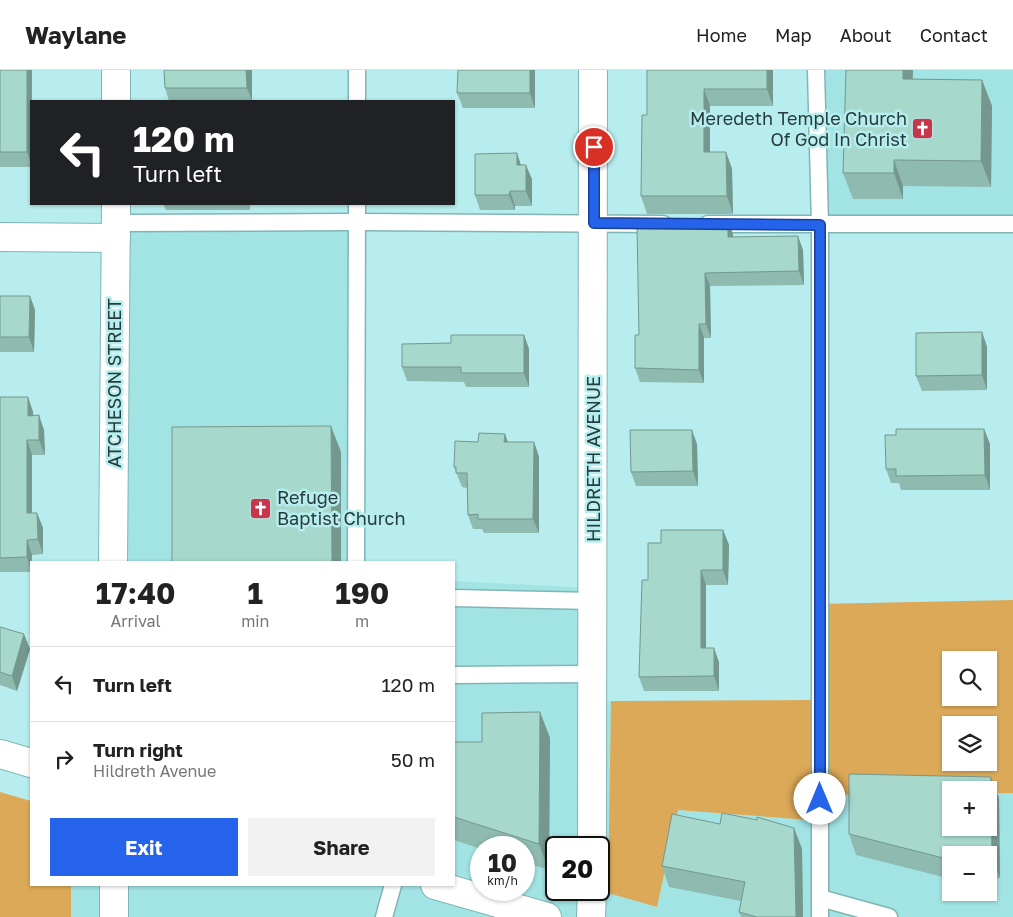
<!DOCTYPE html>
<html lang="en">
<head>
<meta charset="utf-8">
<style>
  :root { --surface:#fff; --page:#f2f2f2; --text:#222; --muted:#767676; --line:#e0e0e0; --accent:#2563eb }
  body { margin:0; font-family:"Golos Text",sans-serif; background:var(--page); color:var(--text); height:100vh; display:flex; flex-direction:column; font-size:19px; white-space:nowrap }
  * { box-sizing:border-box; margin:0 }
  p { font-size:16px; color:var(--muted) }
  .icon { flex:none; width:28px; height:28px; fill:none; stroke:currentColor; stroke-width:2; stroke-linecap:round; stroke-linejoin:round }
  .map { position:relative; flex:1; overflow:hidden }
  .panel { position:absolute; left:30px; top:491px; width:425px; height:325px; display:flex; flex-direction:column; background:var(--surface); border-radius:0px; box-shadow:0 1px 4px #0004 }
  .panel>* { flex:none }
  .top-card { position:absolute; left:30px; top:30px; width:425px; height:105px; border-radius:0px; box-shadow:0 1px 4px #0004; background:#202124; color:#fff; overflow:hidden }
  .controls { position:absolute; left:942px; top:581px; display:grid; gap:10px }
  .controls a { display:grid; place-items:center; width:55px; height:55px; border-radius:0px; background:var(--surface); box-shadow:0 1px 4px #0004; font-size:25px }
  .speed { position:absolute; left:470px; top:766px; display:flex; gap:10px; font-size:25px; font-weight:700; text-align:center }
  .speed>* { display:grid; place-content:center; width:65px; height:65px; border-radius:50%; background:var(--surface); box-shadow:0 1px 4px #0004; line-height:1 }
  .speed small { font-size:12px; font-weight:400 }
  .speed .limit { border:2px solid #111; border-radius:8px; background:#fff; color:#111 }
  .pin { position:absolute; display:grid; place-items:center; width:42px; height:42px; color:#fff; margin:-21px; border:2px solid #fff; border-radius:50%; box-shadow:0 1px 5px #0007 }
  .me { position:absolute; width:55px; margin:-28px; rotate:0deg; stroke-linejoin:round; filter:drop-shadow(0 0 4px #0008) }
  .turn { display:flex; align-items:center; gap:18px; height:105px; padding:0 20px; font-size:22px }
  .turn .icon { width:65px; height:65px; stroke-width:2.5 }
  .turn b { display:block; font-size:35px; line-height:42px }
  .eta { display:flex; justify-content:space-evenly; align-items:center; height:85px; text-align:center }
  .eta b { font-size:30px; font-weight:700; line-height:35px }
  .action { display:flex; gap:10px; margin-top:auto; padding:10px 20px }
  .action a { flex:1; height:58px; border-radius:0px; background:var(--accent); color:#fff; font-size:20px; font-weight:700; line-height:58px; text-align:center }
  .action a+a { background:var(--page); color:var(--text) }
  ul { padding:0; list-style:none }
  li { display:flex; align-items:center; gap:15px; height:75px; padding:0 20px; border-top:1px solid var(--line) }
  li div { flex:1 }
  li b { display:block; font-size:19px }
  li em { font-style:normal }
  header { display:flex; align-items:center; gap:30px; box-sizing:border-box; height:70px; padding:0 25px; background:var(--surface); border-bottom:1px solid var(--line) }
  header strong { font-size:24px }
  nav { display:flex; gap:28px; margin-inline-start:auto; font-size:18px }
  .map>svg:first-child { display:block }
</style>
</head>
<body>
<header>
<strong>Waylane</strong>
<nav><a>Home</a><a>Map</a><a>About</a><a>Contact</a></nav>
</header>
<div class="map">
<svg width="1013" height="847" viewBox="0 0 1013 847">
  <rect width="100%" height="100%" fill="#b7edee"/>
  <g fill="#a2e3e4" fill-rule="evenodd">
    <path d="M818 0H1013V157L818 156Z"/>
    <path d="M353 156 359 492H106L105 159Z"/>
    <path d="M454 511 590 518 589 632 611 631 609 823 657 837 678 740 809 750 810 725 951 724V758H989V723H1013V847H71V815H454ZM481 778H524V820H481ZM556 778H599V820H556ZM951 785H989V822H951Z"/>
  </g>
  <g fill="#dca958" fill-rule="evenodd">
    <path d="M1013 530V723H989V720H951V724L810 725 809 750 678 740 657 837 608 823 611 631 819 630 816 534ZM951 590H989V628H951ZM951 655H989V692H951Z"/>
    <path d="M0 722 31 731V815H71V847H0Z"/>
  </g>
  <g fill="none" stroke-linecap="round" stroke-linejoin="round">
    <defs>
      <g id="service">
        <path d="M816 0 820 155V847"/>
        <path d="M357 31V0"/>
        <path d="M116 153 357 152 663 154"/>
        <path d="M708 154H1013"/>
        <path d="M356 492 357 134"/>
        <path d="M454 528 594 531"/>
        <path d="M454 605 594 604"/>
        <path d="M820 828 889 847"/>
        <path d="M384 847 393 815"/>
      </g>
      <g id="minor">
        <path d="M116 31V0"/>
        <path d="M0 167 116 168"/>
        <path d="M113 492 116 134"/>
        <path d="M0 684 31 693"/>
        <path d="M592 778 593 0"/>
        <path d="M114 815V847"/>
        <path d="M435 815 547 847"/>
        <path d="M591 847 592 820"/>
      </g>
    </defs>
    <use href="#service" stroke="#80b5b6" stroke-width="19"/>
    <use href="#minor" stroke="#80b5b6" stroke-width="30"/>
    <use href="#service" stroke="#fff" stroke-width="16"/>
    <use href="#minor" stroke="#fff" stroke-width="28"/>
  </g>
  <g fill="#8fbaaf">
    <path d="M0 0H32V31H31V97H0Z"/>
    <path d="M164 0H252V31H169L165 18Z"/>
    <path d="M458 0H535V38H463L457 23Z"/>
    <path d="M647 0H773V36H710V82H726L732 99 733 144H647L641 126 647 45Z"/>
    <path d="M912 10H982L992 36 991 117 903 116V129H853L843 103Z"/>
    <path d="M521 95 532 109V136H515V140H480L475 125Z"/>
    <path d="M163 134H250V140H166Z"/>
    <path d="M728 150 733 164V167L803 180 804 215 710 216 711 268H704V313L640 312 635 298 639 265Z"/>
    <path d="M0 226H30L35 240 34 282H0Z"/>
    <path d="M982 262 987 277V320L922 321 916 306Z"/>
    <path d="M524 265 529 279V317H466L464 312 407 311 402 297 451 273Z"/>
    <path d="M0 327H28L33 342V346L44 360 45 385H32V443H37L43 458V484L32 485 31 502H0Z"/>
    <path d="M984 359 990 374V420H901L899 413H891L886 399 896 365Z"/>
    <path d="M508 372H534L539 387V463H484L482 459H473L468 445 467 418 462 417 454 397Z"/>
    <path d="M697 374 698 416H636L631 402Z"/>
    <path d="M723 460 729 475 728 515H706V578L719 592V621H644L639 607 648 510 661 473Z"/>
    <path d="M0 557 30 579 17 621 0 615Z"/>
    <path d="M540 642 550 668 549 800 524 792V778H481V779L454 770V672H482Z"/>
    <path d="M999 728 1000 808 989 813V785H951V809L856 785 849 764Z"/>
    <path d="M720 754 794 758 802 779 803 847H741L739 842 741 831 669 817 662 796Z"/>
  </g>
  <g fill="#74978e">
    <path d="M27 0H32L31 93 27 82Z"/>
    <path d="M246 0H252V31L247 18Z"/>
    <path d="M530 0H535V38L530 23Z"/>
    <path d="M767 0H773V36L767 19Z"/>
    <path d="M903 0H913L912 35 903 9Z"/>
    <path d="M982 10 992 36 991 117 981 91Z"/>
    <path d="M704 19 710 36V99L704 82Z"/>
    <path d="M726 82 732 99 733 144 727 126Z"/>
    <path d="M517 83 522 98 517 95Z"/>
    <path d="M894 90 903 116V129L894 103Z"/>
    <path d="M526 95 532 109V136L526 121Z"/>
    <path d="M510 121 515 136V140L509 125Z"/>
    <path d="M728 150 733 164V181L728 167Z"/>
    <path d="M798 166 803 180 804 215 799 201Z"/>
    <path d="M705 203 710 216 711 268 706 254Z"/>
    <path d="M30 226 35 240 34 282 29 267Z"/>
    <path d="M699 254 704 268V313L699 300Z"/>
    <path d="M982 262 987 277V320L982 305Z"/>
    <path d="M524 265 529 279V317L524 303Z"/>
    <path d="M28 327 33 342 34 360 28 346Z"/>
    <path d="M39 345 44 360 45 385 39 370Z"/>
    <path d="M331 356 341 382V492H332Z"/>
    <path d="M984 359 990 374V420L985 405Z"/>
    <path d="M692 360 697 374 698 416 693 401Z"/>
    <path d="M505 364 510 378 504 372Z"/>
    <path d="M27 370 32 385V458L27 443Z"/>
    <path d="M534 372 539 387V463L533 449Z"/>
    <path d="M37 443 43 458V484L38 469Z"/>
    <path d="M723 460 729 475 728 515 723 500Z"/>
    <path d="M27 470 32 485 31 500 27 487Z"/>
    <path d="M701 500 706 515V592L701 578Z"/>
    <path d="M24 564 30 579 17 621 12 606Z"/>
    <path d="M714 578 719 592V621L714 606Z"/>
    <path d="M540 642 550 668 549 800 539 774Z"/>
    <path d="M991 707 999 728 1000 808 992 788Z"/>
    <path d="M794 758 802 779 803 847H796Z"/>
  </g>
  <g fill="#a6d8cb" stroke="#74978e" fill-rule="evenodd">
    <rect x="0" y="0" width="27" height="82"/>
    <path d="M164 0H246L247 18H165Z"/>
    <path d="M458 0H530V23H457Z"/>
    <path d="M647 0H767V19H704V82H726L727 126H641L642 45H647Z"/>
    <path d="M846 0H903V9L982 10 981 91 894 90V103H843Z"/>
    <path d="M517 83V95H526V121H510L509 125H475V84Z"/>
    <path d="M642 150H728V167L798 166 799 201 705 203 706 254H699V300L635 298V265H639L637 156H642Z"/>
    <path d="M0 226H30L29 267H0Z"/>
    <path d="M982 262V305L916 306V263Z"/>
    <path d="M451 265H524V303H461V297H402V274L451 273Z"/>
    <path d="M0 327H28V346L39 345V370H27V443H37L38 469 27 470V487L0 488Z"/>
    <path d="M331 356 332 492H172V357Z"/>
    <path d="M896 359H984L985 405 896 406V399H886L885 365H896Z"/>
    <path d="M630 360H692L693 401 631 402Z"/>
    <path d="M479 363 505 364 504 372H534L533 449H478V444L468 445 467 403H456V397H454L455 371 478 372Z"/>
    <path d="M661 460H723V500H701V578H714V606L639 607 642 510H648V473H661Z"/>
    <path d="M0 557 24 564 12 606 0 602Z"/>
    <path d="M540 642 539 774 454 747V672H482V643Z"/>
    <path d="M849 704 991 707 992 788 989 789V785H951V790L849 764ZM951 720H989V758H951Z"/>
    <path d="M722 743 757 750V747L794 758 796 847H757L739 842 745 812 662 796 672 744 720 754Z"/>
  </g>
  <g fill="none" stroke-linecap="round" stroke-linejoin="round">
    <defs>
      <path id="route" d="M594 77V153L820 155V729"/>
    </defs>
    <use href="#route" stroke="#184099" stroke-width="12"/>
    <use href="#route" stroke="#2563eb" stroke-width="9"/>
  </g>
  <defs>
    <symbol id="church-square" viewBox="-11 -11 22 22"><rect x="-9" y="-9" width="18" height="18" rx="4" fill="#c7364b" stroke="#b7edee"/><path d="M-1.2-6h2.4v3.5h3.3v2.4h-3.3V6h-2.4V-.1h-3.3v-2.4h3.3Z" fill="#fff"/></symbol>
  </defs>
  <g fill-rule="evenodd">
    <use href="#church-square" x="910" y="46" width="25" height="25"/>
    <use href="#church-square" x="248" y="426" width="25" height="25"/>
  </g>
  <g text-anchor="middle" stroke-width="5" stroke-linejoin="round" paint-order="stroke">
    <g font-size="18" fill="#263c3c" stroke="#b7edee" text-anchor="end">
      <text x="907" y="55">Meredeth Temple Church<tspan x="907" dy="21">Of God In Christ</tspan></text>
      <text x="277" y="434" text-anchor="start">Refuge<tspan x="277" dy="21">Baptist Church</tspan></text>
    </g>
    <g font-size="18" fill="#263c3c" stroke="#b7edee">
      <text transform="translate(115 313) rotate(-90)" y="6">ATCHESON STREET</text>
      <text transform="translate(594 389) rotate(-90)" y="6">HILDRETH AVENUE</text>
    </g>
  </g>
</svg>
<div class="controls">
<a><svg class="icon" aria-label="search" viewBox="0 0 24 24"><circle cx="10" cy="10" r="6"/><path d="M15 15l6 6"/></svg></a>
<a><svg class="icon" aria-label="layers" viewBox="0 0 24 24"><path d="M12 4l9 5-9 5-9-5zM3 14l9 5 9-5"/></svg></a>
<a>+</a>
<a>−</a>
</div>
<div class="speed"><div>10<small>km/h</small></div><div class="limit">20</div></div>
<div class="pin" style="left:594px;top:77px;background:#d93025"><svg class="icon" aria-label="arrive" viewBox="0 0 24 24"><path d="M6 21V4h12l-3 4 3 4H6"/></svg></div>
<svg class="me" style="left:820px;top:729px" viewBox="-20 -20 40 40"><circle r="19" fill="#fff"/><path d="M0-13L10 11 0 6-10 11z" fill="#2563eb"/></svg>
<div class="top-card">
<div class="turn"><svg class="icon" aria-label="left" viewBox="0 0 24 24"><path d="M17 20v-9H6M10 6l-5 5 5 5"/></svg><div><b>120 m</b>Turn left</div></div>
</div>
<section class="panel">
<div class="eta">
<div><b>17:40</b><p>Arrival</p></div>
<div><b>1</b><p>min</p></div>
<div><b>190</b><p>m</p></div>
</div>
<ul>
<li><svg class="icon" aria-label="left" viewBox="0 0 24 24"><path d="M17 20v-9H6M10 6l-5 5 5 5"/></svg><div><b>Turn left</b></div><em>120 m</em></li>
<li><svg class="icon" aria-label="right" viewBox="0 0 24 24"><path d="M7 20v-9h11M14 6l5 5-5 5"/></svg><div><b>Turn right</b><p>Hildreth Avenue</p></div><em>50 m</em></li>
</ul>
<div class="action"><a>Exit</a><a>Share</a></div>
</section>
</div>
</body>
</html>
